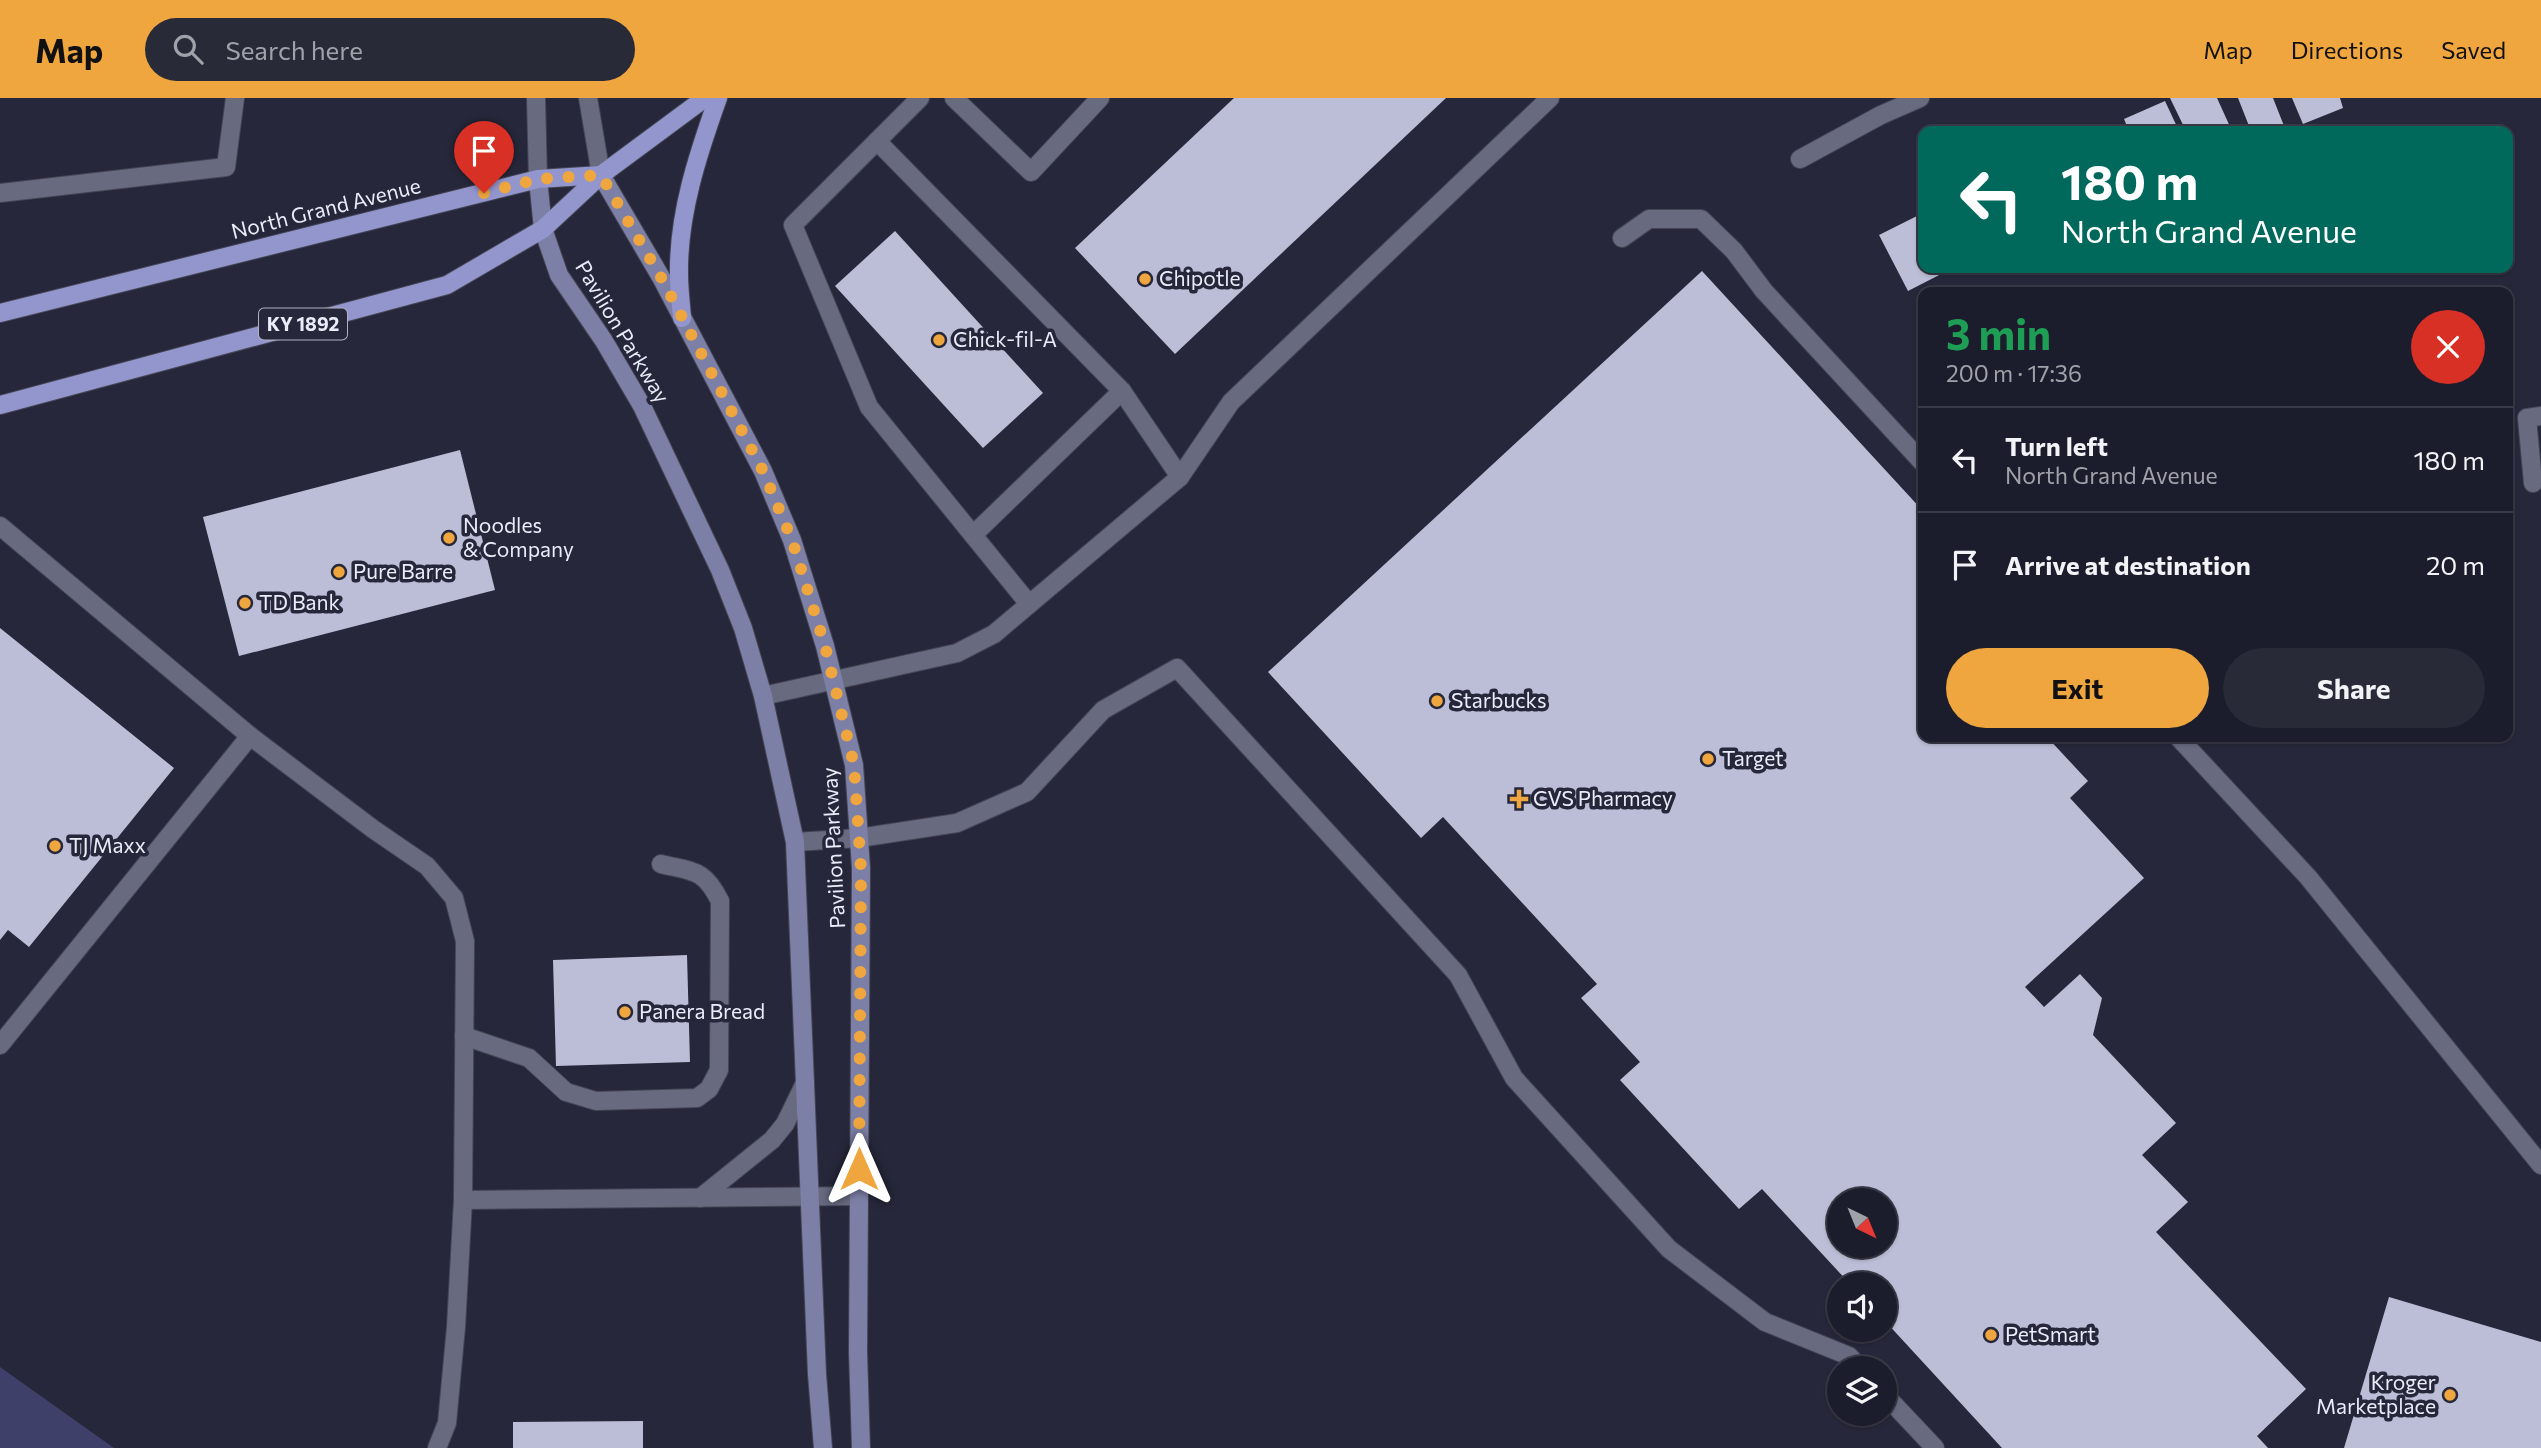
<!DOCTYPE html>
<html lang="en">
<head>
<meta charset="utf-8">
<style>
  :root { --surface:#1c1d2c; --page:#292a38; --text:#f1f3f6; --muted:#a0a2a9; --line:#3a3b48; --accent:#f0a63f }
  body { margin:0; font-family:Commissioner,sans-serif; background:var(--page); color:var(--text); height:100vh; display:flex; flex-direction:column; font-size:26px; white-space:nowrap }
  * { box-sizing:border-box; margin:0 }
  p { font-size:23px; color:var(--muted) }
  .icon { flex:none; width:38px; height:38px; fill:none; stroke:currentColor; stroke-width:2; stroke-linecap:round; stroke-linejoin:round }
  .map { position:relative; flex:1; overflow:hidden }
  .side { position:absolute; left:1918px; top:189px; width:595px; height:455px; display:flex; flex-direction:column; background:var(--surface); border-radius:14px; box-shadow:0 2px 5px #0004,0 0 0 2px var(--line) }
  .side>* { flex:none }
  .guide { position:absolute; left:1918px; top:28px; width:595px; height:147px; border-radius:14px; box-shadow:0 2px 5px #0004,0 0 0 2px var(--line); background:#00695c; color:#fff; overflow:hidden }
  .needle { width:46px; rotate:137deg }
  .controls { position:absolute; left:1827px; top:1090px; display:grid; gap:14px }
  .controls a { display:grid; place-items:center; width:70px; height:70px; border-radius:50%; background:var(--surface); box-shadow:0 2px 5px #0004,0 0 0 2px var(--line); font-size:35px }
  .pin { position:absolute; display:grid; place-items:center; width:60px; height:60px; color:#fff; margin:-72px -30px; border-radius:50% 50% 50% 0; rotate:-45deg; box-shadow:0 0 7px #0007 }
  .pin .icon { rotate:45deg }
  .me { position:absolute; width:77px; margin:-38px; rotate:0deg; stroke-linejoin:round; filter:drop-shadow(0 0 5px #0008) }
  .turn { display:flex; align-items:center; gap:24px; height:147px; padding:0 28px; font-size:32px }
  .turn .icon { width:91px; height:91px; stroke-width:2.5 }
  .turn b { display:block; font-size:49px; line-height:60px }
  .round { display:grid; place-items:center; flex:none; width:74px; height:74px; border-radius:37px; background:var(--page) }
  .head { display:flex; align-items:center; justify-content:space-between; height:119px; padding:0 28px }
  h1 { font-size:42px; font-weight:700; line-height:52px; color:#1e9e55 }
  .button { display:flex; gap:14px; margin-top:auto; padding:14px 28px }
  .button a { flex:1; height:80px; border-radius:42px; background:var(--accent); color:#111; font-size:28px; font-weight:700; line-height:80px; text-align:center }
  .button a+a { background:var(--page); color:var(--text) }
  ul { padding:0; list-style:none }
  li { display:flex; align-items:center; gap:21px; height:105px; padding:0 28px; border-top:2px solid var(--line) }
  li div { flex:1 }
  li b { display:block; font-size:26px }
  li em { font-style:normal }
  header { display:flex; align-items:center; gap:42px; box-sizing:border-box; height:98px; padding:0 35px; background:var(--accent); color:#111 }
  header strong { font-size:33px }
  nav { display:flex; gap:38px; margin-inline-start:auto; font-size:24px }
  .search { width:490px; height:63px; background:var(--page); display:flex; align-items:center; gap:18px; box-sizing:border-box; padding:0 24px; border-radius:38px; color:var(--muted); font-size:26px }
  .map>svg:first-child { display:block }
</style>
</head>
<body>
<header>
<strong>Map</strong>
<div class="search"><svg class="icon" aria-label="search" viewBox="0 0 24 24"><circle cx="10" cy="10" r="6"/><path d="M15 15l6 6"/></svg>Search here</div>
<nav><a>Map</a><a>Directions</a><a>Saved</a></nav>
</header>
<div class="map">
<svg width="2541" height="1350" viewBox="0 0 2541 1350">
  <rect width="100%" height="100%" fill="#26273a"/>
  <path fill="#3f406a" d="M0 1269 114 1350H0Z"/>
  <g fill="#bbbed6" fill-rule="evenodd">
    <path d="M1234 0H1446L1175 256 1075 150Z"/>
    <path d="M2170 0H2217L2232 33H2186Z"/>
    <path d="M2238 0H2273L2286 33H2251Z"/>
    <path d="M2292 0H2340L2343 10 2303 26Z"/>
    <path d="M2165 3 2179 33H2129L2124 21Z"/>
    <path d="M2111 26 2114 33H2094Z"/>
    <path d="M1921 116 1923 121V170H1948L1949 172 1908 193 1879 137Z"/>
    <path d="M895 133 1043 295 983 350 835 188Z"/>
    <path d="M1951 170H1968L1954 176Z"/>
    <path d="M1702 173 1923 413V639H2047L2088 683 2070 700 2144 780 2025 889 2044 909 2080 876 2102 900 2093 937 2176 1025 2142 1057 2188 1104 2156 1134 2306 1291 2257 1338 2268 1350H2002L1885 1223V1186H1850L1762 1091 1739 1111 1620 982 1640 964 1581 900 1597 886 1443 719 1421 740 1268 574ZM1839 1102H1885V1148H1839Z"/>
    <path d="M460 352 495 492 239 558 203 419Z"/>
    <path d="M0 530 174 670 29 849 8 832 0 842Z"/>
    <path d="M687 857 690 964 556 968 553 862Z"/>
    <path d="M2389 1199 2541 1244V1350H2344Z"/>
    <path d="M643 1323V1350H513V1324Z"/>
  </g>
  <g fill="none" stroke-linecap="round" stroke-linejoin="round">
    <defs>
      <g id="lane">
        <path d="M536 0 538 81"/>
        <path d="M588 0 601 77"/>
        <path d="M920 0 793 127 869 309 1029 506"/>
        <path d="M954 0 1031 74 1100 0"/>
        <path d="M877 43 1122 293 1180 379"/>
        <path d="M0 95 226 69 235 0"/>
        <path d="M1622 140 1649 121H1701L1734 153 1764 193 1923 365"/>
        <path d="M2527 320 2533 385"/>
        <path d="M0 428 250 638 373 731 427 768 454 800 465 843 463 1102 456 1229 447 1325 437 1350"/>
        <path d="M973 437 1122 293"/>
        <path d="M763 598 957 555 994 536 1180 379 1231 304 1550 0"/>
        <path d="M2178 639 2308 779 2541 1067"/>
        <path d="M795 744 859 740 957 725 1027 694 1103 612 1177 570 1458 877 1514 980 1669 1151 1765 1224 1849 1258 1860 1270"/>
        <path d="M464 938 529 960 566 994 596 1003 697 1000 709 991 719 972 720 803C704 771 694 774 661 766"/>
        <path d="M0 947 250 638"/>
        <path d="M700 1100 772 1042 785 1026 805 985"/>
        <path d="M463 1102 859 1098"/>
        <path d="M1885 1297 1935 1350"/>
      </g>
      <g id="street">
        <path d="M1800 61 1881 17 1920 0"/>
        <path d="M2527 320 2541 318"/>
      </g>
      <g id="secondary">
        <path d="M601 77 662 181 763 373 792 442 825 548 854 667 861 770 858 1254 861 1350"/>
        <path d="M538 81 543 131 559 177 604 243 642 308 720 472 743 530 763 598 795 744 817 1276 823 1350"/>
      </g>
      <g id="primary">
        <path d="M0 215 538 81 601 77"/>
        <path d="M682 220C681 205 679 191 679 176 678 116 698 56 718 0"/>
        <path d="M0 307 447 187 543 131 601 77 705 0"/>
      </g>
    </defs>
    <use href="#lane" stroke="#444555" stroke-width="20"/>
    <use href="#street" stroke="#444555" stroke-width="20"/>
    <use href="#secondary" stroke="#444555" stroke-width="20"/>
    <use href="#primary" stroke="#444555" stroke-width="20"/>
    <use href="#lane" stroke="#686a80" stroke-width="18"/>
    <use href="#street" stroke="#686a80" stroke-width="18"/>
    <use href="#secondary" stroke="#7d80a6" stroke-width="18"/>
    <use href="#primary" stroke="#9396cc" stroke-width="18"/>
  </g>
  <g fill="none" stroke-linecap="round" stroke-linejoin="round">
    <path stroke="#f0a63f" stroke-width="12" stroke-dasharray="0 21.6" d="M484 95 538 81 601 77 662 181 763 373 792 442 825 548 854 667 861 771 859 1071"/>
  </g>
  <g fill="#f0a63f" stroke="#26273a" stroke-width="2.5">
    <circle cx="1145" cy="181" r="7"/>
    <circle cx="939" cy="242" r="7"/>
    <circle cx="449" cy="440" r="7"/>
    <circle cx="339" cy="474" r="7"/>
    <circle cx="245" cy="505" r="7"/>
    <circle cx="1437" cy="603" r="7"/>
    <circle cx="1708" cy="661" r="7"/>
    <path d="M1515.5 690.5h7v7h7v7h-7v7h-7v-7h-7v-7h7z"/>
    <circle cx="55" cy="748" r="7"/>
    <circle cx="625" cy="914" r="7"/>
    <circle cx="1991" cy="1237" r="7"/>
    <circle cx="2450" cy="1297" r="7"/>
  </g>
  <g text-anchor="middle" stroke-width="7" stroke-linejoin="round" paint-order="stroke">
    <rect fill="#26273a" stroke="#afb1c0" stroke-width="2" x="259" y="210.5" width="88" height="31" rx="5"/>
    <g font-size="19" font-weight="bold" fill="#eaecf9">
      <text x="303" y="233">KY 1892</text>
    </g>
    <g font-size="21" fill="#eaecf9" stroke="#26273a">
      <text transform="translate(326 111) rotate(-14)" y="7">North Grand Avenue</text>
      <text transform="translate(622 234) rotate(59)" y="7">Pavilion Parkway</text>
      <text transform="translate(834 750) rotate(-93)" y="7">Pavilion Parkway</text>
    </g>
    <g font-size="21" fill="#eaecf9" stroke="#26273a" text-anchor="start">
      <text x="1159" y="188">Chipotle</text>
      <text x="953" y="249">Chick-fil-A</text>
      <text x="463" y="435">Noodles<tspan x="463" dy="24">&amp; Company</tspan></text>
      <text x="353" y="481">Pure Barre</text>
      <text x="259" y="512">TD Bank</text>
      <text x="1451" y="610">Starbucks</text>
      <text x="1722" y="668">Target</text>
      <text x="1533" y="708">CVS Pharmacy</text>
      <text x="69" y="755">TJ Maxx</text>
      <text x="639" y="921">Panera Bread</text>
      <text x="2005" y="1244">PetSmart</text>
      <text x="2436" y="1292" text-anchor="end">Kroger<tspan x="2436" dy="24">Marketplace</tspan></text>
    </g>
  </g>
</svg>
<div class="controls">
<a><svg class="needle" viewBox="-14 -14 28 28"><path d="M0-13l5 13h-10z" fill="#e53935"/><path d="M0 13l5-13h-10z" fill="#a0a2a9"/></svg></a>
<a><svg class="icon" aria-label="sound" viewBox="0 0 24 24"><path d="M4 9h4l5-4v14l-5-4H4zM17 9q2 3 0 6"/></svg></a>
<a><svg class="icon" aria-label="layers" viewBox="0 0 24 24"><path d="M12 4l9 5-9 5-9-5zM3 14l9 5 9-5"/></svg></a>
</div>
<div class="pin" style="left:484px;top:95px;background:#d93025"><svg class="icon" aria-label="arrive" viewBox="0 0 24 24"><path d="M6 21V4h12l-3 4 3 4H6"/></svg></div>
<svg class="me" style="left:859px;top:1071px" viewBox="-20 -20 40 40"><path d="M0-17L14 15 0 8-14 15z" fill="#f0a63f" stroke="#fff" stroke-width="4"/></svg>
<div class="guide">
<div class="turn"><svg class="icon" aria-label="left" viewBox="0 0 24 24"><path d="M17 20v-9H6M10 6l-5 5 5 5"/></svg><div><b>180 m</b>North Grand Avenue</div></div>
</div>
<section class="side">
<div class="head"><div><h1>3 min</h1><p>200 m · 17:36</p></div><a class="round" style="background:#d93025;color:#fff"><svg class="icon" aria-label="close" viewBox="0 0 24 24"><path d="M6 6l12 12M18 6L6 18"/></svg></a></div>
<ul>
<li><svg class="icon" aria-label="left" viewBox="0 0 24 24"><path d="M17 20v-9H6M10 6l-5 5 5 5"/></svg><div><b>Turn left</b><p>North Grand Avenue</p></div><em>180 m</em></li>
<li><svg class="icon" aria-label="arrive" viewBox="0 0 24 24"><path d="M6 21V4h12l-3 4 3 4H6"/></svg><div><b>Arrive at destination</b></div><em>20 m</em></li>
</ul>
<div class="button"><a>Exit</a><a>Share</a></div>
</section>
</div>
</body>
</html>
